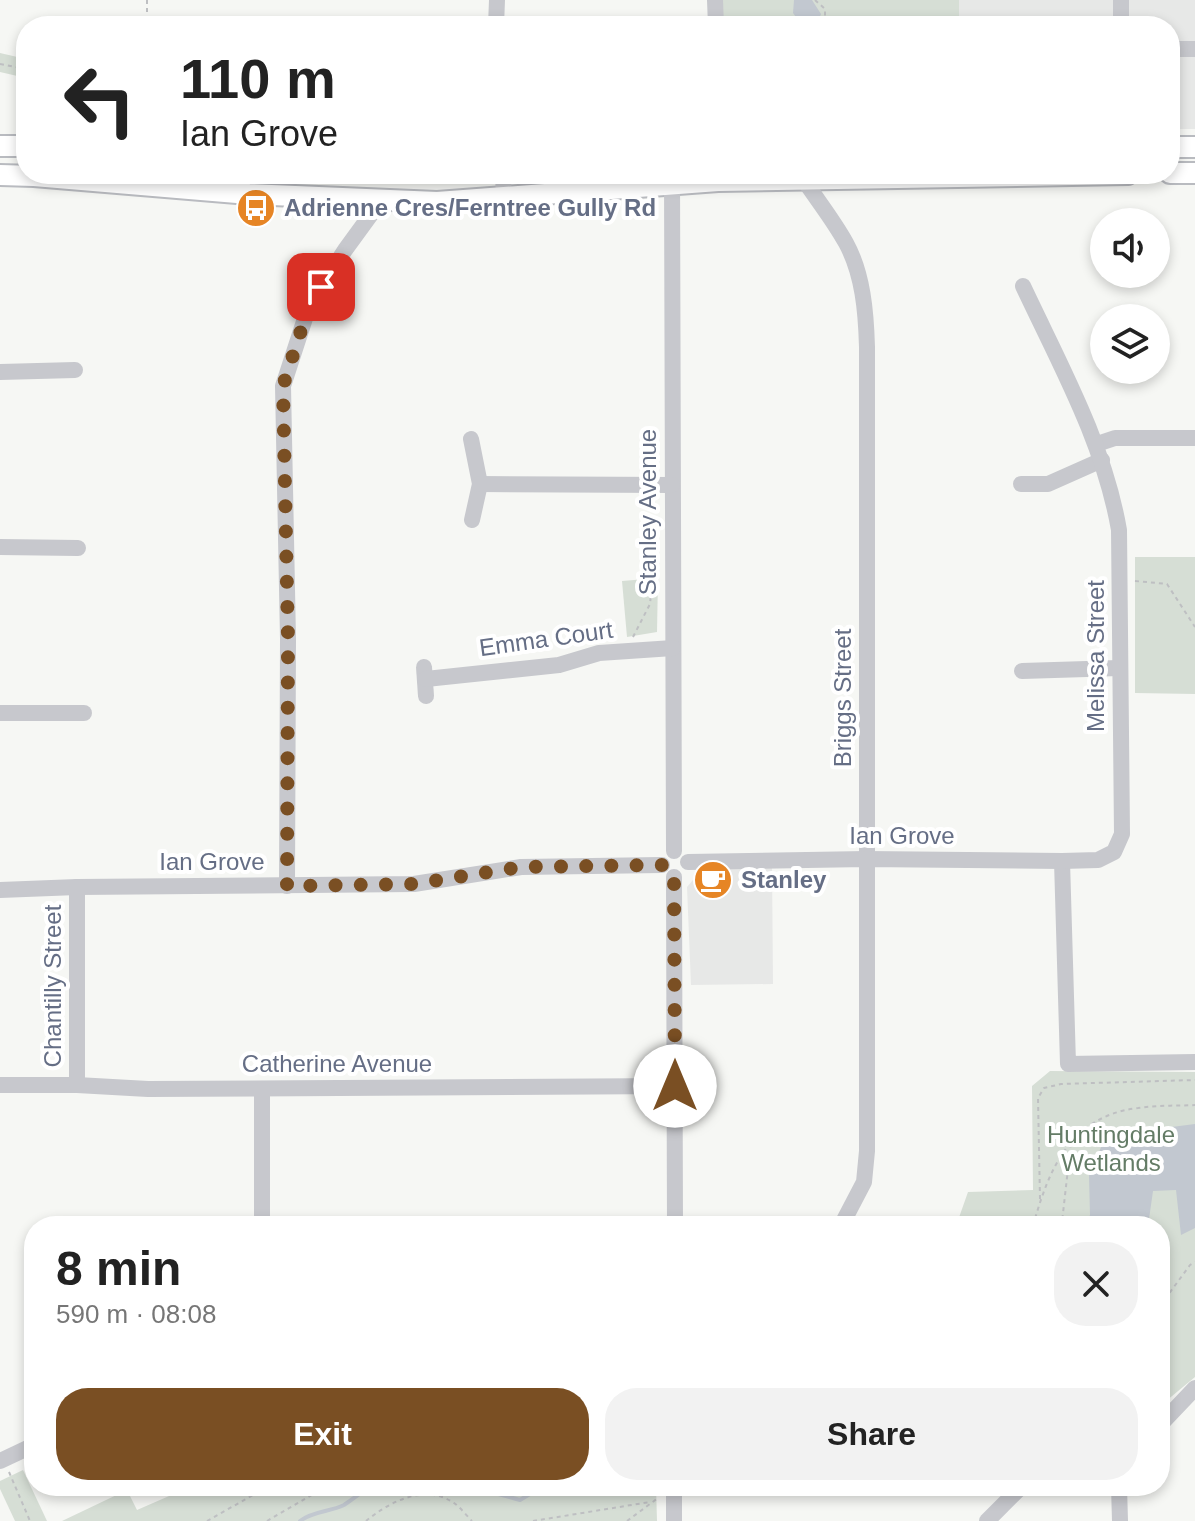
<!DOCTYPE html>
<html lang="en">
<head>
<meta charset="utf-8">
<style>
  :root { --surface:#fff; --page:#f2f2f2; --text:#222; --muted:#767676; --accent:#7a4f23 }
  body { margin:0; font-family:Helvetica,sans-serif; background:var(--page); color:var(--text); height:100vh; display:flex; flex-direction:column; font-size:30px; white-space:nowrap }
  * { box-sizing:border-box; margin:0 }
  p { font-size:26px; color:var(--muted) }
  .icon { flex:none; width:44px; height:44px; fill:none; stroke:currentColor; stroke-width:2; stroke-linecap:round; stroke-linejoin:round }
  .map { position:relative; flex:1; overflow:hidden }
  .sheet { position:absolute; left:24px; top:1216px; width:1146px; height:280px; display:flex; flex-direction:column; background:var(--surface); border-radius:32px; box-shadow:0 4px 12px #0003 }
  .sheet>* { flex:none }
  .banner { position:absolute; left:16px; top:16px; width:1164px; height:168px; border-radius:32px; box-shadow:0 4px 12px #0003; background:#fff; color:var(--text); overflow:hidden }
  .tools { position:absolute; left:1090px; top:208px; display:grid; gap:16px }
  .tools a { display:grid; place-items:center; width:80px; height:80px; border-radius:50%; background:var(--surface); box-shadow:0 4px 12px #0003; font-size:40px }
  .pin { position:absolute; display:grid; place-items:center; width:68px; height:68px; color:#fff; margin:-34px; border-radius:16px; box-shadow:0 4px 12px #0006 }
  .me { position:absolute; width:88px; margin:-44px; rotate:0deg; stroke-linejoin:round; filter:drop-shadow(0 0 6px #0008) }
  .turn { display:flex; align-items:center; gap:28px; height:168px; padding:0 32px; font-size:36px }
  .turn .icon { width:104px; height:104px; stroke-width:2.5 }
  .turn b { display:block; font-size:56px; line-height:68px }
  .round { display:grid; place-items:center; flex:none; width:84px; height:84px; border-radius:32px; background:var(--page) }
  .overview { display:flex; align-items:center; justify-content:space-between; height:136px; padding:0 32px }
  h1 { font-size:48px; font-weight:800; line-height:60px }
  .cta { display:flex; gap:16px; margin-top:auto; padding:16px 32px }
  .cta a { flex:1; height:92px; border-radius:32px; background:var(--accent); color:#fff; font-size:32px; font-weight:800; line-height:92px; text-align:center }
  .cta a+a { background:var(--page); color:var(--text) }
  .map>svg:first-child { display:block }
</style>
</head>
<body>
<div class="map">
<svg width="1195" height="1521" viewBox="0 0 1195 1521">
  <rect width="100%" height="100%" fill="#f6f7f4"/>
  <g fill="#e7e8e7">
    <path d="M959 0H1195V129H1170V26H959Z"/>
    <path d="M772 866 773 984 691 985 687 887 704 867Z"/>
  </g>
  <g fill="#d6ded5">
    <path d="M715 0H959V26H716Z"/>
    <path d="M0 53 26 59V78L0 72Z"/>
    <path d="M1135 557H1195V694L1135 693Z"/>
    <path d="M658 578 657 632 627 637 622 581Z"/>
    <path d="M1050 1071 1195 1072V1377L1160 1406V1226H956L968 1192 1033 1190 1032 1086Z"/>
    <path d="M23 1470 47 1521H15L0 1489V1481Z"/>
    <path d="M192 1486H656L657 1521H62L127 1490 137 1510Z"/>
  </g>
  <g fill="#c2c8d0">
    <path d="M794 0H812L821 14 818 21 811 26 798 24V20L793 13Z"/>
    <path d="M1195 1124V1228L1181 1235 1176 1190 1153 1191 1148 1226H1084L1090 1215 1089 1175 1102 1145 1125 1133Z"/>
  </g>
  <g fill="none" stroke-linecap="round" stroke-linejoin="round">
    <g stroke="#c2c8d0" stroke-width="4">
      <path d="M481 1486 491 1492 520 1500 543 1486"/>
      <path d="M300 1521C313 1511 330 1512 344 1505 352 1500 362 1491 372 1486"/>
    </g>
    <defs>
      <g id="major">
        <path d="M0 146H26"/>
        <path d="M1170 147H1195"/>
        <path d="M1170 173H1195"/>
        <path d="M0 175 34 176 249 194 437 202 718 181 1128 174"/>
      </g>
    </defs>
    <use href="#major" stroke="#b9bbc0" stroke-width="24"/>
    <g stroke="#bebfc2" stroke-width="2" stroke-dasharray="4 4" stroke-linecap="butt">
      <path d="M147 0V26"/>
      <path d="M815 0 825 9V26"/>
      <path d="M0 64 26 69"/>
      <path d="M1135 581 1167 584 1195 627"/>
      <path d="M633 637 650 604 651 594 657 591"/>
      <path d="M1040 1199 1038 1098 1044 1088 1061 1084 1195 1080"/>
      <path d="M1033 1226C1049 1168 1071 1116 1138 1108 1157 1105 1176 1106 1195 1105"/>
      <path d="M1059 1226 1062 1222 1071 1142"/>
      <path d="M1160 1323 1168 1295 1190 1265 1195 1262"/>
      <path d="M9 1472 30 1521"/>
      <path d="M207 1521 269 1486"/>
      <path d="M267 1521 327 1486"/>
      <path d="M366 1521C389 1502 425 1483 454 1503 460 1507 466 1515 472 1521"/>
      <path d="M533 1521 650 1502"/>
      <path d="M627 1521 658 1498"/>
    </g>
    <g stroke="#c7c8cd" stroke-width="16">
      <path d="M715 0 716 26"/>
      <path d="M1121 0V26"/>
      <path d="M496 26 497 0"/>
      <path d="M1170 49H1195"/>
      <path d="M503 174 504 199"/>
      <path d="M672 174 674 851"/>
      <path d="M804 180C818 201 834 221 846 243 863 274 866 312 867 347V1151L864 1182 841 1226"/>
      <path d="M0 372 75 370"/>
      <path d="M471 439 480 484 472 520"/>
      <path d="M1097 444 1115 438H1195"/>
      <path d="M480 484 672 485"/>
      <path d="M1021 484H1048L1102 460"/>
      <path d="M0 547 78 548"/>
      <path d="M424 667 426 696"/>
      <path d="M1022 671 1119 668"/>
      <path d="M426 679 559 665 599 653 673 648"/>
      <path d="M0 713H84"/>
      <path d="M1062 861 1068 1064 1195 1062"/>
      <path d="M688 862 866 859 1062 861 1098 860 1114 852 1122 834 1119 530C1104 443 1060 365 1023 286"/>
      <path d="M674 877 675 1226"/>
      <path d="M287 886 288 639 283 386 309 306 345 250 380 202"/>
      <path d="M0 890 77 887 414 884 521 867 662 865"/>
      <path d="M0 1085H77L148 1089 675 1086"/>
      <path d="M77 1085V887"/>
      <path d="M262 1089V1226"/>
      <path d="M1160 1425 1195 1388"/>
      <path d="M0 1461 34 1445"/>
      <path d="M674 1486V1521"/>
      <path d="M1119 1486 1120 1521"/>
      <path d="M987 1521 1022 1486"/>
    </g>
    <use href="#major" stroke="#fff" stroke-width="20"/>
  </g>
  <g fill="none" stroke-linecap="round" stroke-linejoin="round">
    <path stroke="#7a4f23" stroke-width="14" stroke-dasharray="0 25.2" d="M321 287 309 306 283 386 288 639 287 886 414 884 521 867 662 865 665 872 674 877 675 1086"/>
  </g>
  <defs>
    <symbol id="bus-disc" viewBox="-11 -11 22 22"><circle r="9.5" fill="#e68525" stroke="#fff"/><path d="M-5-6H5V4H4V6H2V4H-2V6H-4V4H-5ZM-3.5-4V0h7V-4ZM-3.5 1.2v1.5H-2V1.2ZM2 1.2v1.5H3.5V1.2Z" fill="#fff"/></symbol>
    <symbol id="cafe-disc" viewBox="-11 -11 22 22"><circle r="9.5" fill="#e68525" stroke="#fff"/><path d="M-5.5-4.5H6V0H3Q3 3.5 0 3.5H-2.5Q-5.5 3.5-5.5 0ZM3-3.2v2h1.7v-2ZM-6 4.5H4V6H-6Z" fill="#fff"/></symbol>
  </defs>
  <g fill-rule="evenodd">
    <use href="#bus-disc" x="234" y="186" width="44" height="44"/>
    <use href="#cafe-disc" x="691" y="858" width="44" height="44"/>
  </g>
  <g text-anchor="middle" stroke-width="8" stroke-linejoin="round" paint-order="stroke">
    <g font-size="24" font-weight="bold" fill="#656e85" stroke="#fff" text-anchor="start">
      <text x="284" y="216">Adrienne Cres/Ferntree Gully Rd</text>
      <text x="741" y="888">Stanley</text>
    </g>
    <g font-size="24" fill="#656e85" stroke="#fff">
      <text transform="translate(648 512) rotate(-90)" y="8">Stanley Avenue</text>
      <text transform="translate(546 639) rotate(-8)" y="8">Emma Court</text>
      <text transform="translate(1096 656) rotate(-90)" y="8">Melissa Street</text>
      <text transform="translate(843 698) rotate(-90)" y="8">Briggs Street</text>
      <text x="902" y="844">Ian Grove</text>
      <text x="212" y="870">Ian Grove</text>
      <text transform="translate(53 986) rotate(-90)" y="8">Chantilly Street</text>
      <text x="337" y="1072">Catherine Avenue</text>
    </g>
    <g font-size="24" fill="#647c66" stroke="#fff">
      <text x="1111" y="1143">Huntingdale<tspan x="1111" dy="28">Wetlands</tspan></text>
    </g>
  </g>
</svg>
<div class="tools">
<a><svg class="icon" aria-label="sound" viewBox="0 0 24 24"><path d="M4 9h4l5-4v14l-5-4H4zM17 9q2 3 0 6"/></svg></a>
<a><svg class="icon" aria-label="layers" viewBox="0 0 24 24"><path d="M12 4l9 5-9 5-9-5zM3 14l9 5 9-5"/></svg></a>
</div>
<div class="pin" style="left:321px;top:287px;background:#d93025"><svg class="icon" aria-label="arrive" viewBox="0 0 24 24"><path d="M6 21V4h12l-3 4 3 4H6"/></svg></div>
<svg class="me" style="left:675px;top:1086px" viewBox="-20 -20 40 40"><circle r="19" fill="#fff"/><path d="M0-13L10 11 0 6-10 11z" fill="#7a4f23"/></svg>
<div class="banner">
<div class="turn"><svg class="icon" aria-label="left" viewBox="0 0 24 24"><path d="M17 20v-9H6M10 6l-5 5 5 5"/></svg><div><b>110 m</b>Ian Grove</div></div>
</div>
<section class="sheet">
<div class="overview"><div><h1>8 min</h1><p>590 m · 08:08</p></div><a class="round"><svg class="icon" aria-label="close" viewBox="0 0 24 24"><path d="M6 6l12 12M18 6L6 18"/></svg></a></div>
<div class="cta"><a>Exit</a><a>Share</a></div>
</section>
</div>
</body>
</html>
